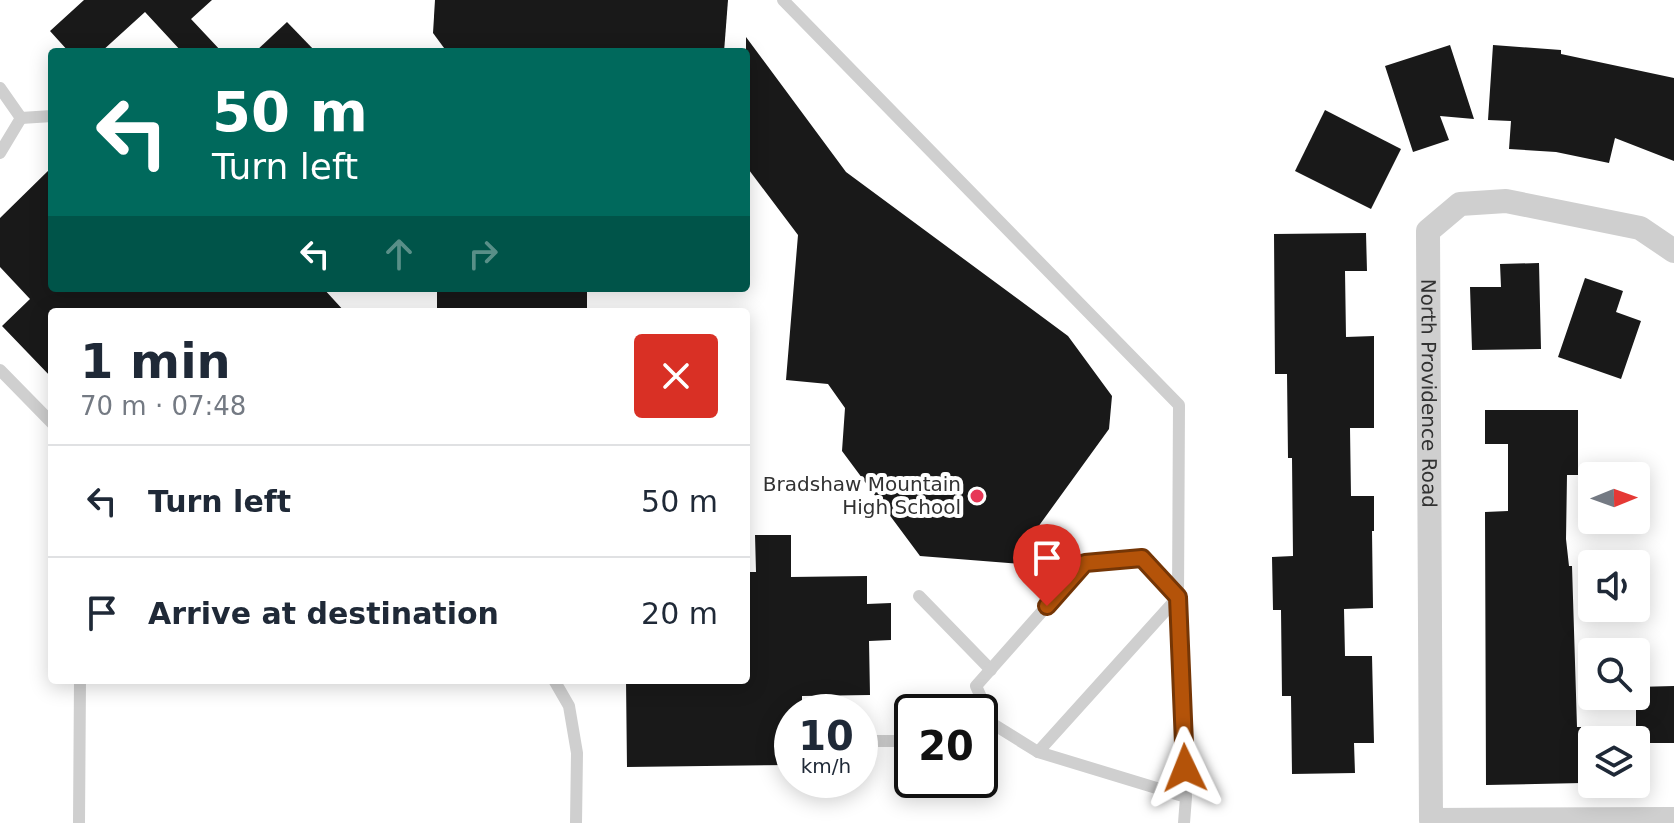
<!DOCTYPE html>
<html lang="en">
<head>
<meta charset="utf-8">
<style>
  :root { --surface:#fff; --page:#f6f6f7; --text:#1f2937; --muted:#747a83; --line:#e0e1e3 }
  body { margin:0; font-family:"DejaVu Sans",sans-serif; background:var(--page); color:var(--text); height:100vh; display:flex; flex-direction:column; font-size:30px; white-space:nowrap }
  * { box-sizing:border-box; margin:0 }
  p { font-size:26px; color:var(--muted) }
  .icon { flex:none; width:44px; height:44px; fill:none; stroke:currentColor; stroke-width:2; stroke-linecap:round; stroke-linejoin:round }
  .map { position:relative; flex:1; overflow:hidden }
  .details { position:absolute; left:48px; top:308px; width:702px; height:376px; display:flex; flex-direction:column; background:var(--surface); border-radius:8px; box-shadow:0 4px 20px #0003 }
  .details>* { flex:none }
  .hud { position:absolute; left:48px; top:48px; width:702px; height:244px; border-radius:8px; box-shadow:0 4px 20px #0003; background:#00695c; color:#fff; overflow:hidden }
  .needle { width:52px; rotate:89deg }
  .fabs { position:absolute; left:1578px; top:462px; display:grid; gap:16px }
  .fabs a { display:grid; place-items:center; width:72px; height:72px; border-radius:8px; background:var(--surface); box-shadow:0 4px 20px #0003; font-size:40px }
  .speed { position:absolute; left:774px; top:694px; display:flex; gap:16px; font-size:40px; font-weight:700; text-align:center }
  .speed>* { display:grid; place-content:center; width:104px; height:104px; border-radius:50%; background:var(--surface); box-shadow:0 4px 20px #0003; line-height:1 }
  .speed small { font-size:20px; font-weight:400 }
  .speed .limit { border:4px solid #111; border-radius:12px; background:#fff; color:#111 }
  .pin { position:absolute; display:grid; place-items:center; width:68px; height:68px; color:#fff; margin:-82px -34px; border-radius:50% 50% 50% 0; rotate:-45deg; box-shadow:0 0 8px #0007 }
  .pin .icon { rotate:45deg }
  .me { position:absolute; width:88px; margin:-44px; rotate:358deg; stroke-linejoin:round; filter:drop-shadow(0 0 6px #0008) }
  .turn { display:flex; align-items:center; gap:28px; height:168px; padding:0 32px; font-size:36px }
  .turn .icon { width:104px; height:104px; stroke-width:2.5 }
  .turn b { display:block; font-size:56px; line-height:68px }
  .lanes { display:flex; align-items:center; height:76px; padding:0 32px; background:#0003; justify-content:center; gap:40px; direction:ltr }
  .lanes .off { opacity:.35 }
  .round { display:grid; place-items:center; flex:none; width:84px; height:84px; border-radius:8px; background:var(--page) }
  .summary { display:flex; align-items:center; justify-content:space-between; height:136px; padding:0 32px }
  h1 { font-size:48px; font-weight:700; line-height:60px }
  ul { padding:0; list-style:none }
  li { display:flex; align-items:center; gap:24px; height:112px; padding:0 32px; border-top:2px solid var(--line) }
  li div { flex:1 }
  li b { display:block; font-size:30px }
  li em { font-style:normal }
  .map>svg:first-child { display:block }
</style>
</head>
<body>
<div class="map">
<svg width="1674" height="823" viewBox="0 0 1674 823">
  <rect width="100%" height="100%" fill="#fff"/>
  <g fill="#191919">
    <path d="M84 0H212L191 19 222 52H182L145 12 101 52H69L50 31Z"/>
    <path d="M435 0H728L724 52H447L433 33Z"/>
    <path d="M287 22 316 52H255Z"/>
    <path d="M746 37 846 172 1068 336 1112 396 1109 429 1038 527 1056 551 1045 566 920 556 842 451 845 408 828 384 786 380 798 235 746 166Z"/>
    <path d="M1450 45 1474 119 1440 116 1449 140 1413 152 1385 66Z"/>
    <path d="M1493 45 1561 50V54L1674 78V161L1615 138 1609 163 1556 152 1509 149 1511 121 1488 120Z"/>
    <path d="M1325 110 1401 149 1371 209 1295 171Z"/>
    <path d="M52 167V288H323L345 312H52V378L2 326 30 299 0 267V218Z"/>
    <path d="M1366 233 1367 271H1345L1346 337 1374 336V428H1350L1351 496H1374V531H1372L1373 608 1344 609 1345 656H1372L1374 743H1354L1355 773 1292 774 1291 696H1282L1281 610H1273L1272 557 1293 556 1292 458H1288L1287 374H1275L1274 234Z"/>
    <path d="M1539 263 1541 349 1472 350 1470 287H1501L1500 264Z"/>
    <path d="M1585 278 1623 291 1616 312 1641 321 1621 379 1558 357Z"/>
    <rect x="437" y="288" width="150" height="24"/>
    <path d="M1485 410H1578V475H1567L1566 539 1569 566H1572L1577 727H1581L1582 783 1486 785 1485 512 1508 511V444H1485Z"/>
    <path d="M755 535H791V577L867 576V604L891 603V640L869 641 870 695 802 696V712H792V765L627 767 626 680H746V572H756Z"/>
    <path d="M1674 686V743H1636V687Z"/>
  </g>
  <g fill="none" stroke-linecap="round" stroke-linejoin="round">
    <g stroke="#cfcfcf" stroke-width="12">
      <path d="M783 0 1179 405 1178 597 1038 752"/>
      <path d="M0 88 21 118 0 153"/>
      <path d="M21 118 52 116"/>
      <path d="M0 370 52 423"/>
      <path d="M919 596 991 670"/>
      <path d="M554 680 569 706 577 753 576 823"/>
      <path d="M860 741H912"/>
      <path d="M79 823 80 680"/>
      <path d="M1184 823 1186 797 1178 597 1142 558 1085 563 976 686 993 724 1038 752 1186 797"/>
    </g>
    <path stroke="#cfcfcf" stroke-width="24" id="s1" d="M1674 251 1640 228 1506 201 1460 204 1428 231 1431 820 1674 819"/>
  </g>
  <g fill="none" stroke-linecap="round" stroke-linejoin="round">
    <defs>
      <path id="route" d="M1047 606 1085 563 1142 558 1178 597 1185 768"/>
    </defs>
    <use href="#route" stroke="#753606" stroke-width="20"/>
    <use href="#route" stroke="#b45309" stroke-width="14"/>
  </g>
  <circle fill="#e73756" stroke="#fff" stroke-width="3" cx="977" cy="496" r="8"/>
  <g text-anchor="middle" stroke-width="8" stroke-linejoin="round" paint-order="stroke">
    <g font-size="20" fill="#323232" stroke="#fff">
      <text dy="7" stroke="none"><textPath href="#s1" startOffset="428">North Providence Road</textPath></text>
    </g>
    <g font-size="20" fill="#323232" stroke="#fff" text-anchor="end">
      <text x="961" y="491">Bradshaw Mountain<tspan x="961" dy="23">High School</tspan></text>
    </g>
  </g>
</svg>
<div class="fabs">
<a><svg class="needle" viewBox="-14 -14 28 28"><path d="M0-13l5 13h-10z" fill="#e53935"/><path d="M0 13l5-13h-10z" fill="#747a83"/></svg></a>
<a><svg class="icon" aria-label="sound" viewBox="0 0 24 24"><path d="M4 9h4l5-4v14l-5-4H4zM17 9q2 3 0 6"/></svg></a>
<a><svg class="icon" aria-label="search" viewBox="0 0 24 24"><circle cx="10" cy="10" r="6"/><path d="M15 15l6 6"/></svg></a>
<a><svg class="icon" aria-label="layers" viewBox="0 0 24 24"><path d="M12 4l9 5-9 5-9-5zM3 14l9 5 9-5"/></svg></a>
</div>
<div class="speed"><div>10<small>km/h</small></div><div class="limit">20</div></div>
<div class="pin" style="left:1047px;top:606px;background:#d93025"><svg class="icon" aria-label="arrive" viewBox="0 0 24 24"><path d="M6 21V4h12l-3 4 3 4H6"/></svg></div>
<svg class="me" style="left:1185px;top:768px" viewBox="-20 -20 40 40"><path d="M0-17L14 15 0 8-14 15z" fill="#b45309" stroke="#fff" stroke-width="4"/></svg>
<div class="hud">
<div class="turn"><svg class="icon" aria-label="left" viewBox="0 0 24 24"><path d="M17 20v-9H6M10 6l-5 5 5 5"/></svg><div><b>50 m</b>Turn left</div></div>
<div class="lanes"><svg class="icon" aria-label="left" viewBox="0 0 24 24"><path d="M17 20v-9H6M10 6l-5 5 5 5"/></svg><svg class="icon off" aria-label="ahead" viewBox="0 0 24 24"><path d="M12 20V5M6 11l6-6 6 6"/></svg><svg class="icon off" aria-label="right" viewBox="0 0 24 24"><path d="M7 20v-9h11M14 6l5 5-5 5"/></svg></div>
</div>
<section class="details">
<div class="summary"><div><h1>1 min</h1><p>70 m · 07:48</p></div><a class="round" style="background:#d93025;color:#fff"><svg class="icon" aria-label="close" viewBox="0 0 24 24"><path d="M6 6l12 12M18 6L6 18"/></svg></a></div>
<ul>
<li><svg class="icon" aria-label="left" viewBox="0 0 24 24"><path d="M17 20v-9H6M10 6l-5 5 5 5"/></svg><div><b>Turn left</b></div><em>50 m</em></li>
<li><svg class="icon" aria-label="arrive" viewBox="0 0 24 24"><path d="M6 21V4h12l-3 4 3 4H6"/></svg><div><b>Arrive at destination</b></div><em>20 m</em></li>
</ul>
</section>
</div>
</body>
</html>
